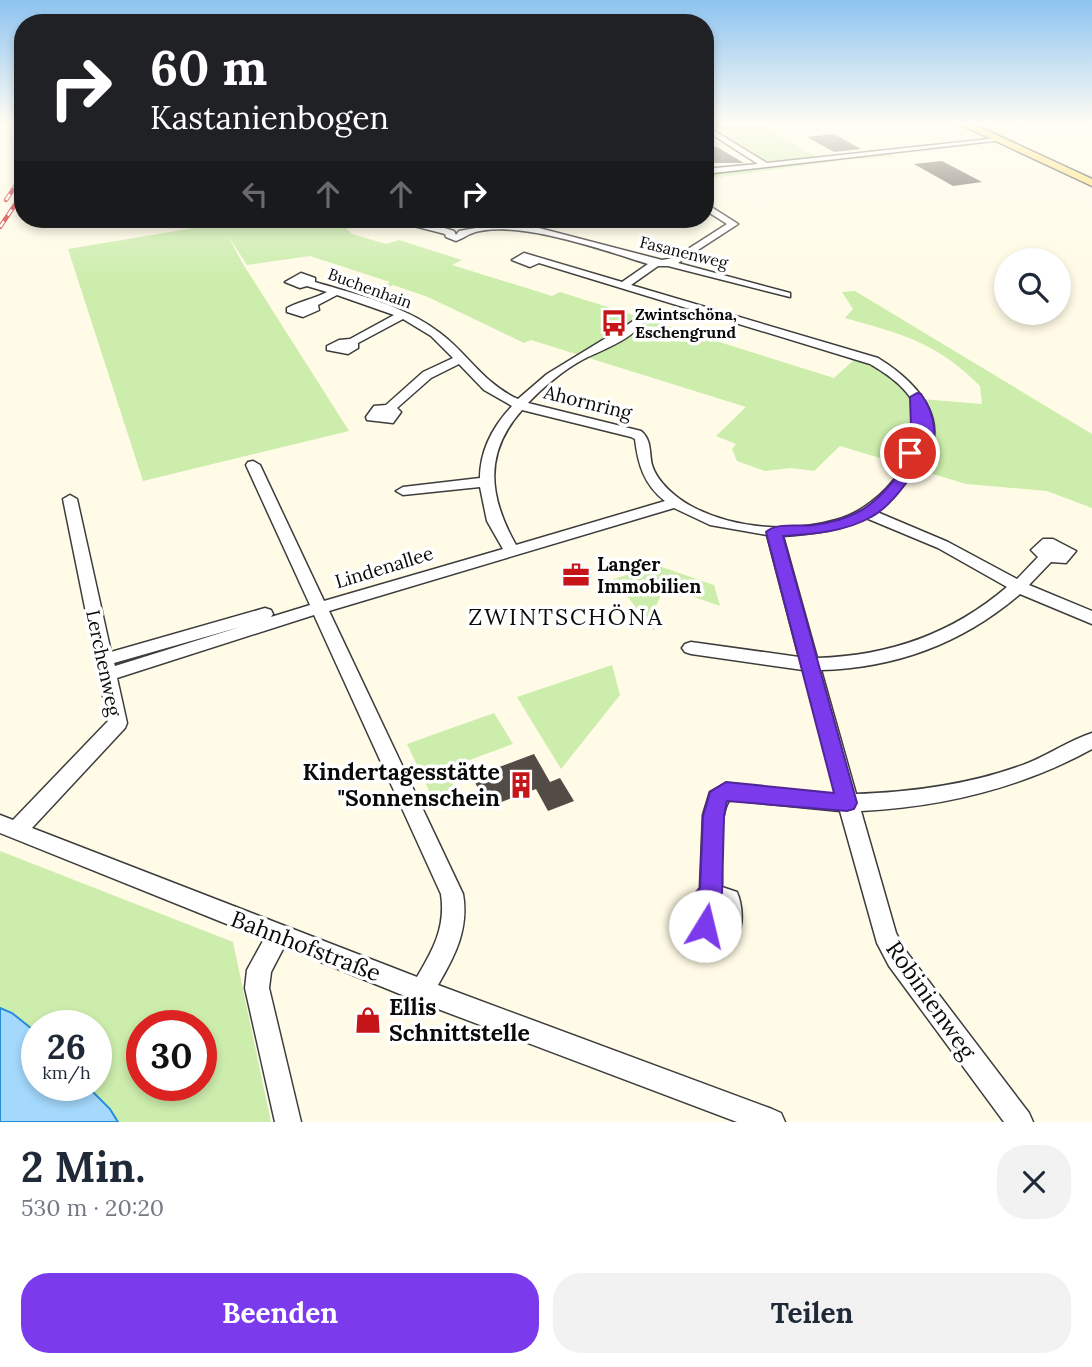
<!DOCTYPE html>
<html lang="de">
<head>
<meta charset="utf-8">
<style>
  :root { --surface:#fff; --page:#f2f2f3; --text:#1f2937; --muted:#747a83; --accent:#7c3aed }
  body { margin:0; font-family:Lora,serif; background:var(--page); color:var(--text); height:100vh; display:flex; flex-direction:column; font-size:26px; white-space:nowrap }
  * { box-sizing:border-box; margin:0 }
  p { font-size:23px; color:var(--muted) }
  .icon { flex:none; width:38px; height:38px; fill:none; stroke:currentColor; stroke-width:2; stroke-linecap:round; stroke-linejoin:round }
  .map { position:relative; height:1122px; overflow:hidden }
  .details { display:flex; flex-direction:column; background:var(--surface); flex:1 }
  .details>* { flex:none }
  .guide { position:absolute; left:14px; top:14px; width:700px; height:214px; border-radius:28px; box-shadow:0 4px 10px #0003; background:#202124; color:#fff; overflow:hidden }
  .buttons { position:absolute; left:994px; top:248px; display:grid; gap:14px }
  .buttons a { display:grid; place-items:center; width:77px; height:77px; border-radius:50%; background:var(--surface); box-shadow:0 4px 10px #0003; font-size:35px }
  .speed { position:absolute; left:21px; top:1010px; display:flex; gap:14px; font-size:35px; font-weight:700; text-align:center }
  .speed>* { display:grid; place-content:center; width:91px; height:91px; border-radius:50%; background:var(--surface); box-shadow:0 4px 10px #0003; line-height:1 }
  .speed small { font-size:18px; font-weight:400 }
  .speed .limit { border:10px solid #d22; background:#fff; color:#111 }
  .pin { position:absolute; display:grid; place-items:center; width:60px; height:60px; color:#fff; margin:-30px; border:4px solid #fff; border-radius:50%; box-shadow:0 2px 7px #0007 }
  .me { position:absolute; width:77px; margin:-38px; rotate:9deg; stroke-linejoin:round; filter:drop-shadow(0 0 5px #0008) }
  .turn { display:flex; align-items:center; gap:24px; height:147px; padding:0 21px; font-size:32px }
  .turn .icon { width:91px; height:91px; stroke-width:2.5 }
  .turn b { display:block; font-size:49px; line-height:60px }
  .lanes { display:flex; align-items:center; height:66px; padding:0 21px; background:#0003; justify-content:center; gap:35px; direction:ltr }
  .lanes .off { opacity:.35 }
  .round { display:grid; place-items:center; flex:none; width:74px; height:74px; border-radius:28px; background:var(--page) }
  .headline { display:flex; align-items:center; justify-content:space-between; height:119px; padding:0 21px }
  h1 { font-size:42px; font-weight:700; line-height:52px }
  .primary-button { display:flex; gap:14px; margin-top:auto; padding:14px 21px }
  .primary-button a { flex:1; height:80px; border-radius:28px; background:var(--accent); color:#fff; font-size:28px; font-weight:700; line-height:80px; text-align:center }
  .primary-button a+a { background:var(--page); color:var(--text) }
  .map>svg:first-child { display:block }
</style>
</head>
<body>
<div class="map">
<svg width="1092" height="1122" viewBox="0 0 1092 1122">
  <rect width="100%" height="100%" fill="#fffbe6"/>
  <g fill="#ccedac" fill-rule="evenodd">
    <path d="M708 123H758L817 157 766 161Z"/>
    <path d="M886 154 897 158 884 157 845 160 705 179V175Z"/>
    <path d="M248 219H345L347 229 352 234 386 244 399 240 462 260 452 265 552 296 560 292 834 378 855 359 892 376 909 398 982 404 980 386C936 342 902 334 845 318L853 309 842 292 855 291 1092 434V508L1047 491 966 484 840 446 814 471 791 468 765 471 737 461 732 449 736 444 716 436 746 407 531 340 524 343 428 297 393 285 381 291 377 289 390 282 310 256 247 265 228 236 243 264 349 431 143 481 68 249Z"/>
    <path d="M656 565 714 585 720 606 665 587 655 608 654 631 614 579Z"/>
    <path d="M612 665 620 695 561 769 517 697Z"/>
    <path d="M494 713 513 744 467 761 450 790 432 797 407 744Z"/>
    <path d="M0 851 233 942 271 1122H118L110 1109 86 1085H96V1026H37V1033L12 1013 0 1008ZM142 1026H201V1085H142Z"/>
  </g>
  <path fill="#a4d9fd" stroke="#248ddb" stroke-width="2" d="M0 1008 12 1013 37 1033V1085H86L110 1109 118 1122H0Z"/>
  <g fill="#534b45">
    <path d="M834 134 861 149 834 152 807 137Z"/>
    <path d="M705 144 717 147 744 163H705Z"/>
    <path d="M942 161 982 182 953 186 914 164Z"/>
    <path d="M534 754 550 782 560 778 574 801 548 811 536 789 488 807 472 777Z"/>
  </g>
  <g fill="none" stroke-linecap="round" stroke-linejoin="round">
    <defs>
      <g id="minor">
        <path d="M705 125 767 163 998 138 1002 140 705 174V169L758 164 705 130Z"/>
        <path d="M705 203 738 224 678 263 790 293V297L668 266H658L631 285 878 358C920 384 959 428 914 472 901 485 892 500 877 512L948 542 1017 579 1038 557 1031 550 1043 539H1053L1076 551 1066 563 1051 562 1029 585 1092 611V624L1020 594C963 643 896 668 821 670L856 794C914 792 973 784 1028 763 1050 754 1070 740 1092 733V749C1021 788 942 807 861 811L896 933 905 950 1029 1113 1033 1122H1004L889 966 877 943 840 811 730 800C718 812 722 868 722 887L737 892C742 904 744 923 738 935L730 938 697 933C691 921 689 898 700 888L703 815 710 792 726 783 836 795 803 670 691 654 685 652 682 648 685 644 691 642 799 657 767 535 710 525 674 508 329 611 463 894C469 929 455 956 438 985L772 1109 781 1113 785 1122H737L422 1003 284 947 271 972 269 988 301 1122H275L245 988 247 970 264 939 0 833V815L13 820 108 721 63 499 70 495 77 499 111 652 265 608 271 610 273 614 271 617 310 605 246 465 248 462 253 461 260 465 324 601 503 549 487 521 480 487 403 495 396 491 403 487 480 478C480 451 493 426 512 406L484 390 459 364 431 378 397 408 401 412 393 423 367 420 366 417 374 406 386 405 423 372 453 358 431 336 403 319 358 343V348L348 354 327 350V346L339 340 350 339 394 315 337 295 318 305 319 310 303 317 287 312V308C301 301 313 299 327 292L307 286 300 288 285 282 301 273 315 278V282C358 295 404 305 440 333 468 354 484 384 518 399L547 374 624 327 633 321 637 314H645L647 316C637 338 604 349 584 359 565 369 543 387 528 403L641 431C652 440 649 453 652 465 657 482 676 498 691 506 733 529 791 533 836 520 862 513 884 494 899 473 903 467 910 464 913 458 918 450 919 441 920 432 922 399 896 379 870 364L539 263 530 267 512 260 524 253 622 282 648 264C606 251 512 217 470 234 466 236 461 239 456 241L446 237 445 234 387 219H415L454 231 456 235 459 231 487 226 535 227 662 260 674 258 727 224 705 210ZM522 410 631 437 635 439C638 464 644 485 665 501L516 545C489 497 483 454 522 410ZM866 518 938 548 1007 587C952 634 889 656 817 658L783 536C812 534 840 531 866 518ZM314 615 441 894C446 927 433 950 417 977L32 828 125 728 127 723 117 678ZM240 627 115 666 114 663ZM715 904 718 905V917H716Z"/>
      </g>
      <path id="major" d="M957 123H971L1092 179V186Z"/>
    </defs>
    <use href="#minor" stroke="#3d3d3d" stroke-width="3"/>
    <use href="#major" stroke="#1b1b1b" stroke-width="3"/>
    <use href="#minor" fill="#fff" fill-rule="evenodd"/>
    <use href="#major" fill="#ffdb56" fill-rule="evenodd"/>
    <defs>
      <g id="rail">
        <path d="M6 200 23 175"/>
        <path d="M0 227 23 193"/>
      </g>
    </defs>
    <use href="#rail" stroke="#c61519" stroke-width="4.5"/>
    <use href="#rail" stroke="#fff" stroke-width="2.5" stroke-dasharray="7" stroke-linecap="butt"/>
  </g>
  <linearGradient id="sky" x2="0" y2="1"><stop stop-color="#8dc3f0"/><stop offset="0.44" stop-color="#fffdf4"/><stop offset="1" stop-color="#fffdf4" stop-opacity="0"/></linearGradient>
  <rect width="1092" height="280" fill="url(#sky)"/>
  <path fill="#7c3aed" stroke="#51269a" stroke-width="2" d="M917 393 921 394C935 413 941 445 924 464 920 468 915 469 912 475 901 490 888 508 871 517 845 532 812 534 783 536L857 803 854 809 847 811 727 801 724 816 722 893 716 903V926L713 933 705 936 697 933C691 921 689 898 700 888L703 816 710 792 726 782 834 793 766 532C776 522 800 527 814 525 829 523 847 518 860 511 882 499 898 474 913 457L905 456 903 453 911 427 910 397Z"/>
  <defs>
    <symbol id="bus-bare" viewBox="-9 -9 18 18"><path d="M-5-6H5V4H4V6H2V4H-2V6H-4V4H-5ZM-3.5-4V0h7V-4ZM-3.5 1.2v1.5H-2V1.2ZM2 1.2v1.5H3.5V1.2Z" fill="#c61519" stroke="#fff" stroke-width="2.5" paint-order="stroke"/></symbol>
    <symbol id="office-bare" viewBox="-9 -9 18 18"><path d="M-6-3h4V-5.5h4V-3h4V5H-6ZM-1-4.5V-3h2v-1.5ZM-6 0V1H6V0Z" fill="#c61519" stroke="#fff" stroke-width="2.5" paint-order="stroke"/></symbol>
    <symbol id="building-bare" viewBox="-9 -9 18 18"><path d="M-4-6H4V6H1V3H-1V6H-4ZM-2.5-4.3h1.7v1.8h-1.7ZM.8-4.3h1.7v1.8H.8ZM-2.5-1h1.7V.8h-1.7ZM.8-1h1.7V.8H.8Z" fill="#c61519" stroke="#fff" stroke-width="2.5" paint-order="stroke"/></symbol>
    <symbol id="shop-bare" viewBox="-9 -9 18 18"><path d="M-5-2.5h2.3a2.7 3.5 0 0 1 5.4 0H5L5.5 6h-11ZM-1.5-2.5h3a1.5 2.3 0 0 0-3 0Z" fill="#c61519" stroke="#fff" stroke-width="2.5" paint-order="stroke"/></symbol>
  </defs>
  <g fill-rule="evenodd">
    <use href="#bus-bare" x="595" y="304" width="38" height="38"/>
    <use href="#office-bare" x="557" y="556" width="38" height="38"/>
    <use href="#building-bare" x="502" y="766" width="38" height="38"/>
    <use href="#shop-bare" x="349" y="1001" width="38" height="38"/>
  </g>
  <g text-anchor="middle" stroke-width="7" stroke-linejoin="round" paint-order="stroke">
    <g font-size="16" fill="#0a0a0a" stroke="#fff">
      <text transform="translate(684 252) rotate(14)" y="6">Fasanenweg</text>
      <text transform="translate(370 288) rotate(20)" y="6">Buchenhain</text>
    </g>
    <g font-size="16" font-weight="bold" fill="#0a0a0a" stroke="#fff" text-anchor="start">
      <text x="635" y="320">Zwintschöna,<tspan x="635" dy="18">Eschengrund</tspan></text>
    </g>
    <g font-size="19" fill="#0a0a0a" stroke="#fff">
      <text transform="translate(588 402) rotate(14)" y="7">Ahornring</text>
      <text transform="translate(384 567) rotate(-17)" y="7">Lindenallee</text>
      <text transform="translate(104 663) rotate(78)" y="7">Lerchenweg</text>
    </g>
    <g font-size="19" font-weight="bold" fill="#0a0a0a" stroke="#fff" text-anchor="start">
      <text x="597" y="571">Langer<tspan x="597" dy="22">Immobilien</tspan></text>
    </g>
    <g font-size="23" letter-spacing="2" fill="#0a0a0a" stroke="#fff">
      <text x="566" y="625">ZWINTSCHÖNA</text>
    </g>
    <g font-size="23" font-weight="bold" fill="#0a0a0a" stroke="#fff" text-anchor="end">
      <text x="500" y="780">Kindertagesstätte<tspan x="500" dy="26">"Sonnenschein</tspan></text>
      <text x="389" y="1015" text-anchor="start">Ellis<tspan x="389" dy="26">Schnittstelle</tspan></text>
    </g>
    <g font-size="23" fill="#0a0a0a" stroke="#fff">
      <text transform="translate(306 946) rotate(21)" y="8">Bahnhofstraße</text>
      <text transform="translate(931 1000) rotate(55)" y="8">Robinienweg</text>
    </g>
  </g>
</svg>
<div class="buttons">
<a><svg class="icon" aria-label="search" viewBox="0 0 24 24"><circle cx="10" cy="10" r="6"/><path d="M15 15l6 6"/></svg></a>
</div>
<div class="speed"><div>26<small>km/h</small></div><div class="limit">30</div></div>
<div class="pin" style="left:910px;top:453px;background:#d93025"><svg class="icon" aria-label="arrive" viewBox="0 0 24 24"><path d="M6 21V4h12l-3 4 3 4H6"/></svg></div>
<svg class="me" style="left:705px;top:926px" viewBox="-20 -20 40 40"><circle r="19" fill="#fff"/><path d="M0-13L10 11 0 6-10 11z" fill="#7c3aed"/></svg>
<div class="guide">
<div class="turn"><svg class="icon" aria-label="right" viewBox="0 0 24 24"><path d="M7 20v-9h11M14 6l5 5-5 5"/></svg><div><b>60 m</b>Kastanienbogen</div></div>
<div class="lanes"><svg class="icon off" aria-label="left" viewBox="0 0 24 24"><path d="M17 20v-9H6M10 6l-5 5 5 5"/></svg><svg class="icon off" aria-label="ahead" viewBox="0 0 24 24"><path d="M12 20V5M6 11l6-6 6 6"/></svg><svg class="icon off" aria-label="ahead" viewBox="0 0 24 24"><path d="M12 20V5M6 11l6-6 6 6"/></svg><svg class="icon" aria-label="right" viewBox="0 0 24 24"><path d="M7 20v-9h11M14 6l5 5-5 5"/></svg></div>
</div>
</div>
<section class="details">
<div class="headline"><div><h1>2 Min.</h1><p>530 m · 20:20</p></div><a class="round"><svg class="icon" aria-label="close" viewBox="0 0 24 24"><path d="M6 6l12 12M18 6L6 18"/></svg></a></div>
<div class="primary-button"><a>Beenden</a><a>Teilen</a></div>
</section>
</body>
</html>
